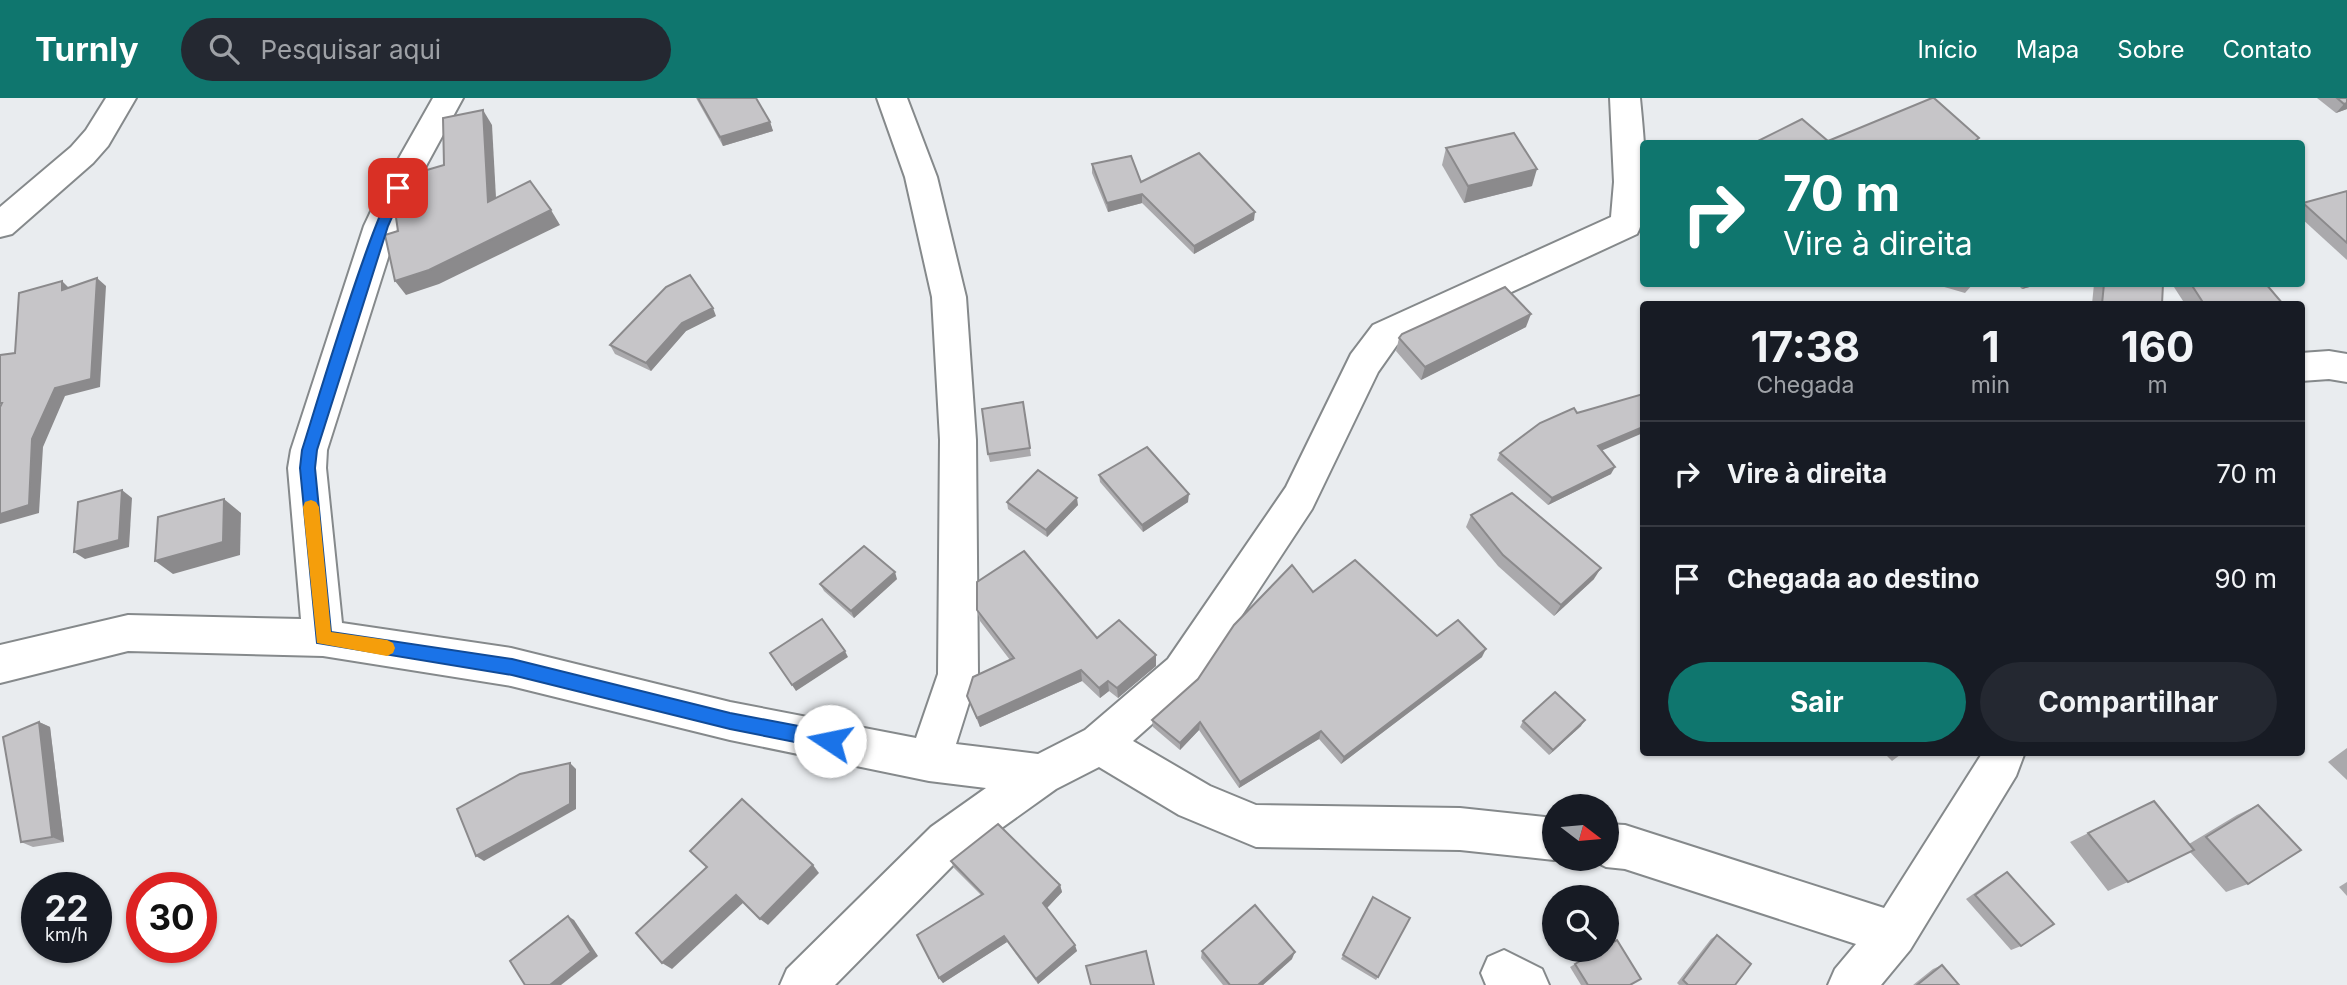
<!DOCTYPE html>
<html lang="pt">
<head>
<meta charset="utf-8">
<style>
  :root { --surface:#171b24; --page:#242831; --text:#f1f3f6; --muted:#9ea1a6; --line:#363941; --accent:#0f766e }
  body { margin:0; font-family:Inter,sans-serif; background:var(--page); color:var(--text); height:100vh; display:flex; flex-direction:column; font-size:26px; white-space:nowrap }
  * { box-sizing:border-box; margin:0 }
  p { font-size:23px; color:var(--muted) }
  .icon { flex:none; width:38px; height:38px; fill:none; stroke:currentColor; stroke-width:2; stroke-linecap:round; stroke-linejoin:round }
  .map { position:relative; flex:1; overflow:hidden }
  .drawer { position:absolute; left:1640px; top:203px; width:665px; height:455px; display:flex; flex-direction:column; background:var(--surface); border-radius:7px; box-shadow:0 2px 5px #0004 }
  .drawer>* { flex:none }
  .banner { position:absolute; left:1640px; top:42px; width:665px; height:147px; border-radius:7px; box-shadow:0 2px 5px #0004; background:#0f766e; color:#fff; overflow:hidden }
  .needle { width:46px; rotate:106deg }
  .buttons { position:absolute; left:1542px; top:696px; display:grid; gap:14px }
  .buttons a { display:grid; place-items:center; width:77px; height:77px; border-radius:50%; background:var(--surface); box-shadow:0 2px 5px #0004; font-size:35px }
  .speed { position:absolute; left:21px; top:774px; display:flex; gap:14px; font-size:35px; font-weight:700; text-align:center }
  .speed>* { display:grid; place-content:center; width:91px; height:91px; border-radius:50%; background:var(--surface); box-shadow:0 2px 5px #0004; line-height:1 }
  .speed small { font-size:18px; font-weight:400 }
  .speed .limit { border:10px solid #d22; background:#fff; color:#111 }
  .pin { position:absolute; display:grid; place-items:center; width:60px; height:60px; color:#fff; margin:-30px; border-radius:14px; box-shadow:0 4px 10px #0006 }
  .me { position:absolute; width:77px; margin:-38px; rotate:281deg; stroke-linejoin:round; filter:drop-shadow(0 0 5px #0008) }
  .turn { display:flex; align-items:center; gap:24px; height:147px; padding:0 28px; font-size:32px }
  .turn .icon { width:91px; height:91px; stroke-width:2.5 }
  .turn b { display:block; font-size:49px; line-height:60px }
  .eta { display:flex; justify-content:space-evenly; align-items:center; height:119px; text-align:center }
  .eta b { font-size:42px; font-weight:700; line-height:49px }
  .primary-button { display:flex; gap:14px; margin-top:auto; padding:14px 28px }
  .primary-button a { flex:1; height:80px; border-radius:42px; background:var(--accent); color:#fff; font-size:28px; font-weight:700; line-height:80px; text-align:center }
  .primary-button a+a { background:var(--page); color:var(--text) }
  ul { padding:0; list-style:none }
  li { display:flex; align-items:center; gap:21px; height:105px; padding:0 28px; border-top:2px solid var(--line) }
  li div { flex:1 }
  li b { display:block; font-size:26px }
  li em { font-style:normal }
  header { display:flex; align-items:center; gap:42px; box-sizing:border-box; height:98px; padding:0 35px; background:var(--accent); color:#fff }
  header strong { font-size:33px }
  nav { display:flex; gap:38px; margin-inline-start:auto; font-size:24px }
  .search { width:490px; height:63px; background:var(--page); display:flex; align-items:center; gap:18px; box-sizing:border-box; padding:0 24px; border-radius:38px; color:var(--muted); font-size:26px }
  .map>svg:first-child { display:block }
</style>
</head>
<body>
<header>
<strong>Turnly</strong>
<div class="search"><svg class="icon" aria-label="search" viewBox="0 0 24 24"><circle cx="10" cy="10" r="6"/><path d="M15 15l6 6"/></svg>Pesquisar aqui</div>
<nav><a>Início</a><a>Mapa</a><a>Sobre</a><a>Contato</a></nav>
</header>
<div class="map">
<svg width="2347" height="887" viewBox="0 0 2347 887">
  <rect width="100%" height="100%" fill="#e9ecef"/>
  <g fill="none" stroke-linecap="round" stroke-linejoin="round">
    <defs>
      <g id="minor">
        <path d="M106 0H136L108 48 93 65 12 136 0 139V109L71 49 86 32Z"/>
        <path d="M433 0H463L414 90 398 128 327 352 326 370 342 525 511 550 730 604 916 640 938 576 940 342 932 199 905 79 877 0H907L937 79 966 199 976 342 978 576 956 646 1038 656 1085 632 1168 561 1286 389 1351 256 1373 227 1611 119 1614 84 1610 0H1640C1643 32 1652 109 1637 136L1397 247 1378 274 1312 411 1196 587 1133 643 1210 688 1256 707 1460 710 1554 720V761H1557L1554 762 1460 752 1256 749 1179 717 1099 669 1056 691 961 759 835 887H780L787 871 931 729 986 690 929 683 730 642 511 588 323 558 128 553 0 585V547L128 517 301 521 288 370 291 352 364 128 382 90Z"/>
        <path d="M2329 253 2347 256V284L2329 281 2301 283V255Z"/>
        <path d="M1983 654H2025L2016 678 1910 852 1881 887H1828L1835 871 1856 846 1625 771 1606 769 1590 761H1606V726L1625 727 1884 810Z"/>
        <path d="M1504 852 1542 871 1549 887H1486L1481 875 1488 859Z"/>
      </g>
    </defs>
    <use href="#minor" stroke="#85898b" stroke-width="4"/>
    <use href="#minor" fill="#fff" fill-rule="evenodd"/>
  </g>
  <g fill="#aaa9ac">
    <path d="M696 0H756L770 24 773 33 723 48Z"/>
    <path d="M2317 0H2347V11L2336 15Z"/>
    <path d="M1446 50 1532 88 1464 105 1442 67Z"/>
    <path d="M1092 66 1141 84 1254 122 1194 156 1142 105 1108 114 1092 75Z"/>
    <path d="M2347 93V162L2301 120V107L2303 105Z"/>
    <path d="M1934 186H1973L1965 195Z"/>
    <path d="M2017 186H2041L2022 191Z"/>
    <path d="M2094 186H2163L2162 206H2092Z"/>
    <path d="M2172 186H2266L2283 206H2185Z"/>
    <path d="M716 218 686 233 651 273 615 256 610 247Z"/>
    <path d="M1526 229 1421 282 1396 253 1399 240Z"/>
    <path d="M1023 304 1031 358 990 364 988 356Z"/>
    <path d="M1577 315 1602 353 1611 376 1548 407 1497 362 1500 355Z"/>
    <path d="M1099 377 1188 404 1143 434 1100 384Z"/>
    <path d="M1007 404 1078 407 1047 439 1008 411Z"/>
    <path d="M1471 417 1594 481 1554 518 1498 468 1466 429Z"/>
    <path d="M897 481 854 520 824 493 820 486Z"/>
    <path d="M1313 494 1437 538 1482 559 1341 666 1319 641 1239 690 1199 632 1180 652 1153 629 1152 622 1198 581Z"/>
    <path d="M977 512 1097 540 1156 568 1118 600 1109 593 1100 600 1082 583 980 629 967 598 1010 562 980 523Z"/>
    <path d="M1523 623 1581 628 1549 657 1520 629Z"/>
    <path d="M39 624 50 629 64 744 33 749 21 744Z"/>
    <path d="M2347 650V682L2328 664Z"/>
    <path d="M1883 654H1901L1900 657 1892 663Z"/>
    <path d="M2154 703 2189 746 2237 717 2258 707 2248 786 2226 794 2190 754 2128 784 2108 793 2070 744Z"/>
    <path d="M951 763 1060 787 1062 794 1047 810 1077 853 1038 886 1007 844 943 885 939 880 981 797 954 770Z"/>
    <path d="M2007 774 2021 848 2011 852 1966 801 1998 779Z"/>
    <path d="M2347 784V798L2339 789Z"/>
    <path d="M1373 799 1378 879 1376 882 1341 861Z"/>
    <path d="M1717 837 1735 887H1679L1677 885 1711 841Z"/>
    <path d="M1202 853 1292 861 1263 887H1223L1201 860Z"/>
    <path d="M1575 866 1631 887H1581L1570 869Z"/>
    <path d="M1942 867 1959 887H1913L1933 871Z"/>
  </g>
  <g fill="#8b8a8c">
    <path d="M2347 5V11L2336 15 2344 6Z"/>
    <path d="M483 12 492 27 497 118 488 104Z"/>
    <path d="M770 24 773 33 723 48 720 39Z"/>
    <path d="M1537 71 1532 88 1464 105 1468 88Z"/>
    <path d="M1142 96V105L1108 114 1107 105Z"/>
    <path d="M551 112 560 127 439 186 406 197 395 183Z"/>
    <path d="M1255 114 1254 122 1194 156V148Z"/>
    <path d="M97 180 106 188 100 289 65 298 43 349 39 415 0 426V416L32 341Z"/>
    <path d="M62 183 71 192H62Z"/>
    <path d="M2027 186H2041L2022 191Z"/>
    <path d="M713 210 716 218 686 233 651 273 646 265 682 225Z"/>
    <path d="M1531 216 1526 229 1421 282 1425 269Z"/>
    <path d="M1643 329V335L1594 356 1598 348Z"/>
    <path d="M1615 369 1611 376 1548 407 1552 400Z"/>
    <path d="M122 392 132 400 129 449 85 461 74 454Z"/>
    <path d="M1189 396 1188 404 1143 434 1142 427Z"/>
    <path d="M1077 400 1078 407 1047 439 1046 432Z"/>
    <path d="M224 401 241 415 240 457 173 476 155 463Z"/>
    <path d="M1601 470 1594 481 1554 518 1561 507Z"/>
    <path d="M895 474 897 481 854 520 851 513Z"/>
    <path d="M1486 551 1482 559 1341 666 1344 659Z"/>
    <path d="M845 553 848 559 796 593 792 587Z"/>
    <path d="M1156 557V568L1118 600 1117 590Z"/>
    <path d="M1081 572 1082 583 980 629 977 620Z"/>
    <path d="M1108 583 1109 593 1100 600 1099 590Z"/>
    <path d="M1585 622 1581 628 1549 657 1553 652Z"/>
    <path d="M39 624 50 629 64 744 52 739Z"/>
    <path d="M1200 624 1199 632 1180 652V645Z"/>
    <path d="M1321 633 1319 641 1239 690 1240 684Z"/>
    <path d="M570 665 576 671V711L484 763 476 758Z"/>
    <path d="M813 767 819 775 768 827 760 821Z"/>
    <path d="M1060 787 1062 794 1045 812 1043 805Z"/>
    <path d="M736 797 744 804 672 871 662 865Z"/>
    <path d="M568 818 574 822 598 858 561 887H550Z"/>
    <path d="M1004 838 1007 844 943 885 939 880Z"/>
    <path d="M1075 847 1077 853 1038 886 1036 881Z"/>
    <path d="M1295 854 1292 861 1263 887H1258Z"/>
  </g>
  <g fill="#c6c5c8" stroke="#8b8a8c" stroke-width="2">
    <path d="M698 0H756L770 24 720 39Z"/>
    <path d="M1932 0H1934L1979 40 1971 46H1752L1802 21 1828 43Z"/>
    <path d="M2337 0H2347V5L2344 6Z"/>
    <path d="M483 12 488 104 530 83 551 112 429 172 395 183 385 137 398 133 394 106 406 78 444 67 443 20Z"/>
    <path d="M1514 35 1537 71 1468 88 1446 50Z"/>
    <path d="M1199 55 1255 114 1194 148 1142 96 1107 105 1092 66 1131 58 1141 84Z"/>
    <path d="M2347 93V145L2303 105Z"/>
    <path d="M690 177 713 210 682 225 646 265 610 247 666 189Z"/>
    <path d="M97 180 91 281 55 290 32 341 29 407 0 416V309L2 305H0V257L15 255 19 195 62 183V192Z"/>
    <path d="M2104 186H2163L2162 206H2102Z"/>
    <path d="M2191 186H2266L2283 206H2204Z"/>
    <path d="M1505 189 1531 216 1425 269 1399 240 1402 236Z"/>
    <path d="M1643 296V329L1598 348 1615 369 1552 400 1500 355 1540 325 1574 310 1577 315Z"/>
    <path d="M1023 304 1030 350 988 356 982 311Z"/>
    <path d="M1147 349 1189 396 1142 427 1099 377Z"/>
    <path d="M1038 372 1077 400 1046 432 1007 404Z"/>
    <path d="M122 392 119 442 74 454 78 404Z"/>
    <path d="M1512 395 1601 470 1561 507 1503 457 1471 417Z"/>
    <path d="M224 401 223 444 155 463 158 419Z"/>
    <path d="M864 448 895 474 851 513 820 486Z"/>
    <path d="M1024 453 1097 540 1119 522 1156 557 1117 590 1108 583 1099 590 1081 572 977 620 967 598 973 579 1014 560 977 512V484Z"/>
    <path d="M1355 462 1437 538 1458 522 1486 551 1344 659 1321 633 1240 684 1200 624 1180 645 1152 622 1198 581 1234 527 1292 467 1313 494Z"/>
    <path d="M822 521 845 553 792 587 770 555Z"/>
    <path d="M1555 594 1585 622 1553 652 1523 623Z"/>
    <path d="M39 624 52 739 21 744 3 639Z"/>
    <path d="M570 665V706L476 758 457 711 520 676Z"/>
    <path d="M742 701 813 767 760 821 736 797 662 865 636 835 707 769 690 753Z"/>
    <path d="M2154 703 2194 752 2128 784 2088 735Z"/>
    <path d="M2258 707 2301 752 2248 786 2206 739Z"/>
    <path d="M998 726 1060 787 1043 805 1075 847 1036 881 1004 838 939 880 917 837 983 796 951 763Z"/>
    <path d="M2007 774 2054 826 2021 848 1975 797Z"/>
    <path d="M1373 799 1410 820 1378 879 1343 857Z"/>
    <path d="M1255 807 1295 854 1258 887H1230L1202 853Z"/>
    <path d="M568 818 591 854 550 887H525L510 863Z"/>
    <path d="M1717 837 1751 866 1735 887H1688L1683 882Z"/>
    <path d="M1617 842 1641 881 1630 887H1588L1575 866 1599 852H1606V848Z"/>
    <path d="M1146 853 1154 887H1091L1086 868Z"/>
    <path d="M1942 867 1959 887H1917Z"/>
  </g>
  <path fill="#1a73e8" stroke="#114b97" stroke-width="2" d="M398 85 405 90 388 128 317 352 315 370 331 534 512 561 730 615 830 634 836 637 838 643 836 648 830 651 730 631 512 577 317 545 300 370 302 352C313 318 380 92 398 85Z"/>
  <path fill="#f59e0b" d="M311 402 316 404 319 409 331 534 387 542 393 545 395 550 393 555 387 558 317 545 303 409 305 404Z"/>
</svg>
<div class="buttons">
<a><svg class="needle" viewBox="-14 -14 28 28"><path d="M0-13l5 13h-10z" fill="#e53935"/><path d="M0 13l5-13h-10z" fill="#9ea1a6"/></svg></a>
<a><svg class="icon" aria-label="search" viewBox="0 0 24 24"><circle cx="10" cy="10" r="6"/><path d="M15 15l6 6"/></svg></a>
</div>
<div class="speed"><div>22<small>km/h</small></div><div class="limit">30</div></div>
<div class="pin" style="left:398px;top:90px;background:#d93025"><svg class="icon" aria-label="arrive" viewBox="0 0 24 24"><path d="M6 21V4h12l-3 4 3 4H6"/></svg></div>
<svg class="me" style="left:830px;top:643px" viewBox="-20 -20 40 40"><circle r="19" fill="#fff"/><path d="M0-13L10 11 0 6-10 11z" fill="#1a73e8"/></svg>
<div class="banner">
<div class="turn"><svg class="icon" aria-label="right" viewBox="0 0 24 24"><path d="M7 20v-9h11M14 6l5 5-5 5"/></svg><div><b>70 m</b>Vire à direita</div></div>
</div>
<section class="drawer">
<div class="eta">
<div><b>17:38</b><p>Chegada</p></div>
<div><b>1</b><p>min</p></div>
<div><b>160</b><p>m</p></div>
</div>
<ul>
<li><svg class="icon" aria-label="right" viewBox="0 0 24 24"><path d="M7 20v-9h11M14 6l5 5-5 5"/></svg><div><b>Vire à direita</b></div><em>70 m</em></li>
<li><svg class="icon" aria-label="arrive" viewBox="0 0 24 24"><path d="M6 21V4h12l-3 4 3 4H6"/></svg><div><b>Chegada ao destino</b></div><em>90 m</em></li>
</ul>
<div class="primary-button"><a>Sair</a><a>Compartilhar</a></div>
</section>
</div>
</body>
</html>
